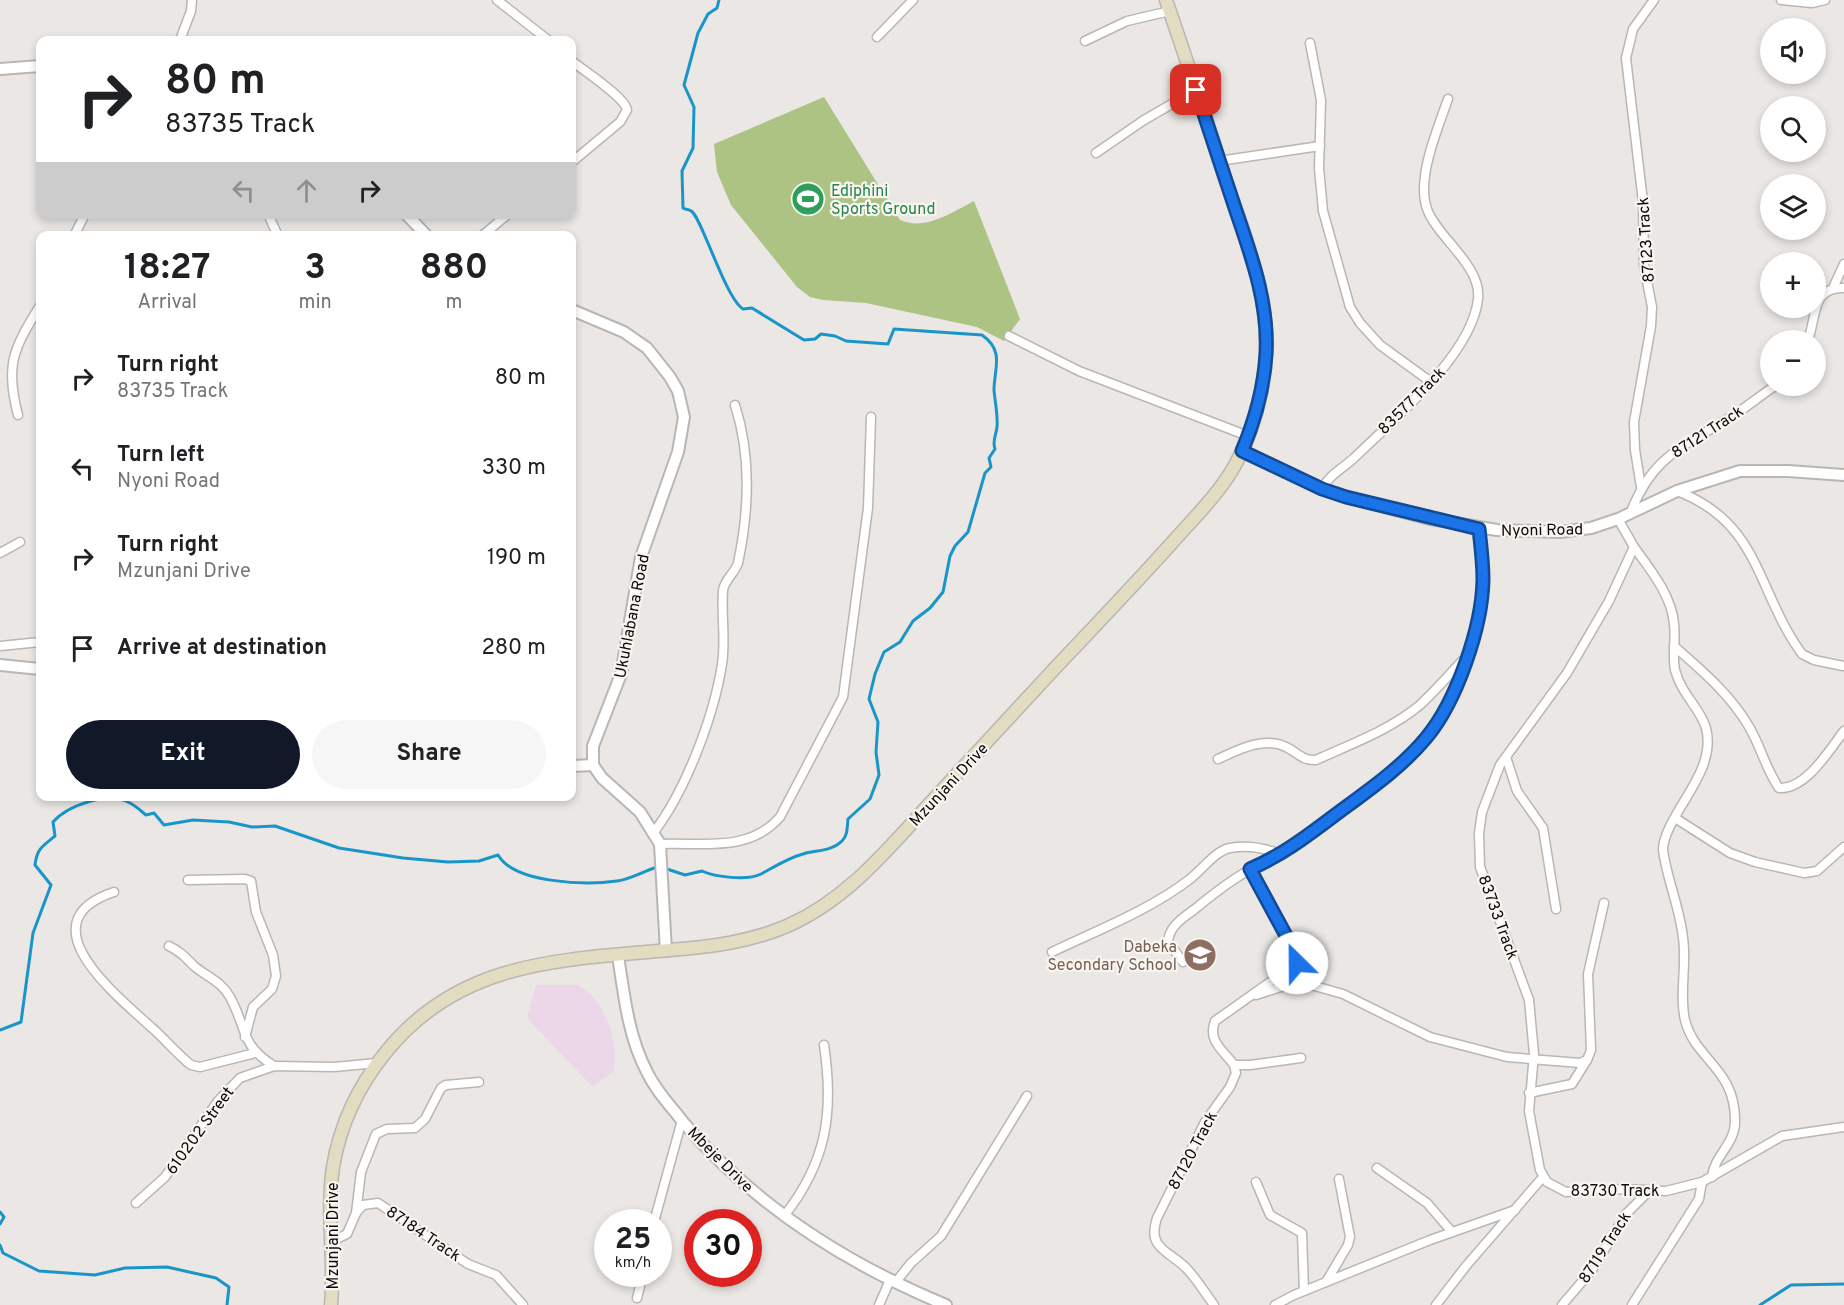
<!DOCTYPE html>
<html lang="en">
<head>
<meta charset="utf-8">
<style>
  :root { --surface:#fff; --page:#f6f6f6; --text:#202124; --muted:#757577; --accent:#111827 }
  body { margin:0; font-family:Overpass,sans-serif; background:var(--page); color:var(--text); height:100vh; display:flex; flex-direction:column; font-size:22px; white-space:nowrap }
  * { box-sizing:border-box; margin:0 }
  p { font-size:20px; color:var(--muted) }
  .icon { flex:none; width:33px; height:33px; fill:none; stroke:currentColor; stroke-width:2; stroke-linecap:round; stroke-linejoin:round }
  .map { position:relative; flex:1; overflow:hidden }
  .sheet { position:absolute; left:36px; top:231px; width:540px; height:570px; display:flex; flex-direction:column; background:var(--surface); border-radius:12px; box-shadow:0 3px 9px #0003 }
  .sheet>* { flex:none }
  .banner { position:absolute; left:36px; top:36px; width:540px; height:183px; border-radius:12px; box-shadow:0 3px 9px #0003; background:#fff; color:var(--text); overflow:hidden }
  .controls { position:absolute; left:1760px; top:18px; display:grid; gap:12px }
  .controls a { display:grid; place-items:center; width:66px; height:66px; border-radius:50%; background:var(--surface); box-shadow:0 3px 9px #0003; font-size:30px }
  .speed { position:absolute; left:594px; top:1209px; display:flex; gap:12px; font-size:30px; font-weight:700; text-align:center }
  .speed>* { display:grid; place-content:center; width:78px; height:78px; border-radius:50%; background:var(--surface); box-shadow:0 3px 9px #0003; line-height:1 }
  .speed small { font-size:15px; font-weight:400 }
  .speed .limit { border:9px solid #d22; background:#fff; color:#111 }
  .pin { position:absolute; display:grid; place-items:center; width:51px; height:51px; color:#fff; margin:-26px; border-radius:12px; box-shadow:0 3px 9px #0006 }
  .me { position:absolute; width:66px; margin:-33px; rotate:337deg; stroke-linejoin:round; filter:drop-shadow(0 0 4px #0008) }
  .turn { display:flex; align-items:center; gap:21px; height:126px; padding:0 30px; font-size:27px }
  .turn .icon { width:78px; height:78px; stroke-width:2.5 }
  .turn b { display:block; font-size:42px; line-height:51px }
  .lanes { display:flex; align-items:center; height:57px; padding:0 30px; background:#0003; justify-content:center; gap:30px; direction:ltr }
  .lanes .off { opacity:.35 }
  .eta { display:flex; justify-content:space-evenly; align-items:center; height:102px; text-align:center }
  .eta b { font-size:36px; font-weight:700; line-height:42px }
  .cta { display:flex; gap:12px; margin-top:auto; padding:12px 30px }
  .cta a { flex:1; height:69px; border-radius:36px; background:var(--accent); color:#fff; font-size:24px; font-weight:700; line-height:69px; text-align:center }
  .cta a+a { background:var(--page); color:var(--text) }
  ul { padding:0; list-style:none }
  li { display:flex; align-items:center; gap:18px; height:90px; padding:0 30px }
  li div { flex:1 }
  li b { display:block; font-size:22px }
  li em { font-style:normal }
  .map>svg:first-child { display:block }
</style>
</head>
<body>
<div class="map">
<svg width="1844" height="1305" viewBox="0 0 1844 1305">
  <rect width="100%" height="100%" fill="#eae7e4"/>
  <path fill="#ebd7e7" d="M536 985H578L591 995 601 1007 611 1029 615 1055 614 1071 593 1087 527 1018Z"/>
  <path fill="#acc383" d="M824 97 900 220C925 231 951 213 974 201L1020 319 1004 341 977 327 866 303 823 300 810 297 797 287 731 205 717 172 714 144Z"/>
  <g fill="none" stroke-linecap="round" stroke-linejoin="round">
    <g stroke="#1995c9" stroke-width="3">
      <path d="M664 868 685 875 702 871C715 877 747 881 761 874 774 867 788 858 803 854 815 850 831 852 842 841 848 835 847 827 848 819L870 799 879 775 876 752 878 722 869 699 875 674 884 652 900 642 913 621 930 608 943 592 950 556 955 546 968 532 985 473 991 467 989 458 995 449C992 441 996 436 997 427 998 415 995 402 994 390 994 369 1005 351 982 335L894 329 888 344 846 341 835 336 821 334 815 339 804 340 752 308 743 309C725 298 701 215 691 211 689 209 686 210 683 208L682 171 693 148 694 107 684 85 698 33 708 14 717 8 719 0"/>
      <path d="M0 1030 21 1022 33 933 51 885 35 865C37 848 43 846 55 836L53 822C68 805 109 791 130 803 136 806 141 811 146 815L154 813 164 825 193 820 229 822 252 827 275 826 339 848 403 858 448 862 479 861 498 855C515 884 587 885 617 881 631 879 644 871 657 867"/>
      <path d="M0 1212 4 1217 0 1224"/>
      <path d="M0 1245 3 1253 39 1271 95 1275 125 1268 167 1267 216 1278 229 1287 227 1305"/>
      <path d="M1760 1305 1791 1285 1844 1284"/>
    </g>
    <defs>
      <g id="minor">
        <path d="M497 0 548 40"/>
        <path d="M1781 0 1812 3 1825 0"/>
        <path d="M877 37 913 0"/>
        <path d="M180 40 191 11 192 0"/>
        <path d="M1085 41 1127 21 1170 11"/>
        <path d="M1310 43 1321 100 1319 168 1323 211 1350 307 1360 323 1380 345 1431 382"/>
        <path d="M572 61C584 71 625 97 627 110L620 122 572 162"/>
        <path d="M1096 153 1144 120 1196 90"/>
        <path d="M1219 161 1320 146"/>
        <path d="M268 214 278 236"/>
        <path d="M74 236 85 214"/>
        <path d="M482 236 508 214"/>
        <path d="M1833 288 1844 264"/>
        <path d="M1009 336 1079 371 1248 436"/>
        <path d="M1808 340C1817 316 1811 287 1844 288"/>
        <path d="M18 415C5 366 13 349 40 306"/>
        <path d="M1641 487 1635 450 1634 422 1651 326 1652 307 1644 266 1643 202 1626 58 1633 29 1654 0"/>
        <path d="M1322 489C1329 475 1342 469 1354 458 1393 420 1472 355 1478 299 1482 266 1437 237 1427 209 1416 178 1438 128 1448 99"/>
        <path d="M1677 491C1761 523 1756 591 1802 654L1814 660 1843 666"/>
        <path d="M1630 514C1653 454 1684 447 1734 415 1748 406 1761 395 1775 386"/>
        <path d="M1618 519 1634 547 1609 601 1567 673 1500 765 1482 812 1479 833 1480 867 1529 1000 1534 1054 1529 1111 1540 1170 1547 1182 1566 1192 1625 1189 1666 1191 1702 1182 1782 1136 1844 1127"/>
        <path d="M1634 547C1650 569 1672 596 1674 624 1676 639 1672 655 1675 670 1685 707 1719 716 1704 763 1695 791 1663 826 1663 850 1667 880 1680 908 1683 938 1687 965 1679 995 1685 1020 1695 1060 1735 1068 1735 1120 1736 1144 1714 1155 1712 1177"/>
        <path d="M0 553 20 542"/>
        <path d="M0 646 40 642"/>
        <path d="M1674 646C1701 670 1729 693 1748 725 1760 744 1766 770 1779 788 1806 790 1830 749 1844 731"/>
        <path d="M1506 757 1517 791 1543 828 1556 909"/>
        <path d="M1218 759C1238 750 1264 736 1286 747 1297 752 1302 761 1316 760 1351 744 1390 730 1420 705 1435 691 1449 675 1462 661"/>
        <path d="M1675 818 1730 853 1755 862 1804 873 1817 871 1844 847"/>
        <path d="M654 832C686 790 714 716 722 664 726 640 721 615 723 590 725 579 735 573 738 563 749 511 751 455 735 405"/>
        <path d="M660 844C702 842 749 853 780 817L843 697 868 508 871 417"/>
        <path d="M188 880 245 879 251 881 256 912 273 955 276 976 272 989 253 1007 245 1037"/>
        <path d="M114 892C24 922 116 995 151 1027 165 1039 177 1054 191 1065L200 1067 255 1053"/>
        <path d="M169 946C181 952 185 957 194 966 207 977 221 981 230 997 247 1028 240 1045 274 1066"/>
        <path d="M1052 952C1098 930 1150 910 1190 879 1203 869 1215 851 1230 848 1246 845 1265 848 1280 854"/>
        <path d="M1183 962 1168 942C1169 926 1183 918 1195 909 1213 894 1231 880 1251 869 1260 864 1270 860 1279 854 1324 827 1396 777 1428 736 1459 695 1479 634 1483 584 1484 566 1481 547 1479 529"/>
        <path d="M1256 995 1281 987 1311 985 1343 994 1430 1037 1507 1057 1580 1063 1587 1060 1591 1050 1588 974 1604 903"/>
        <path d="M1234 1065H1250L1301 1058"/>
        <path d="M1529 1093 1572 1084 1587 1060"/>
        <path d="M1377 1168 1427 1203 1452 1232"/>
        <path d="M1256 1182 1270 1215 1302 1233 1304 1291"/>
        <path d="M136 1203 165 1177 218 1101 240 1078 274 1066 334 1067 377 1063"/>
        <path d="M356 1213 361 1172 376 1134 387 1129 415 1128 425 1119 441 1088 446 1085 479 1082"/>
        <path d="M784 1216C827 1162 834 1112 824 1045"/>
        <path d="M654 1222 682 1120"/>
        <path d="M330 1242 347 1234 356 1213 363 1205 378 1203 468 1264 496 1275 523 1305"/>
        <path d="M1326 1282 1348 1245 1350 1237 1339 1179"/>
        <path d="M895 1283 911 1263 941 1236 1027 1096"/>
        <path d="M637 1298 643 1274"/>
        <path d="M879 1305 890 1280"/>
        <path d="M1214 1305C1205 1293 1198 1281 1188 1270 1171 1251 1146 1250 1157 1218L1205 1122 1230 1087 1236 1073 1234 1065C1224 1051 1207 1041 1215 1021L1297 963 1296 954 1250 869"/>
        <path d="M1275 1305 1294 1295 1430 1240 1515 1210"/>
        <path d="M1436 1305 1466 1266 1543 1177"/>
        <path d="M1562 1305 1592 1270 1626 1214 1649 1191"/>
        <path d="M1632 1305 1699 1199 1702 1182"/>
      </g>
      <g id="tertiary">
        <path d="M0 69 40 66"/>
        <path d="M406 214 427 236"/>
        <path d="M572 310 624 332 647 348 670 377 678 391 684 417 678 452 641 557 621 674 593 746V765L602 778 640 812 660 844 666 951"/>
        <path d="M1242 451 1322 489 1346 497 1430 519 1497 530 1560 532 1591 528 1618 519 1677 491 1740 471H1788L1844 475"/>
        <path d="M0 665 40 669"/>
        <path d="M572 766 593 765"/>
        <path d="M618 956C624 994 628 1035 646 1070 655 1090 670 1105 683 1122 753 1204 847 1264 946 1305"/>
      </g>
      <path id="secondary" d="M331 1305C335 1259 326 1213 333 1167 340 1125 359 1085 386 1052 460 960 562 960 670 950 710 947 750 942 787 926 847 900 888 849 932 801 974 756 1015 711 1057 666 1095 626 1133 586 1170 545 1192 520 1217 496 1234 467 1253 433 1264 392 1266 353 1269 292 1243 232 1224 175 1205 116 1186 58 1166 0"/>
    </defs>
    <use href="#minor" stroke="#b9b6b3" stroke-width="11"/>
    <use href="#tertiary" stroke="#b9b6b3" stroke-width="14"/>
    <use href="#secondary" stroke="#b9b6b3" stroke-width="15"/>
    <use href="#minor" stroke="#fff" stroke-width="8"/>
    <use href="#tertiary" stroke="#fff" stroke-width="10"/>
    <use href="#secondary" stroke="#e2dcc1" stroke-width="12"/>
  </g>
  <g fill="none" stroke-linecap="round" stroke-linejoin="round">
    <defs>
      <path id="route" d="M1196 90C1209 129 1222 168 1235 208 1251 255 1269 303 1266 354 1264 388 1255 420 1242 451L1322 489 1346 497 1479 529C1481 546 1483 563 1483 580 1482 627 1457 701 1426 738 1402 767 1369 790 1339 812 1311 833 1283 855 1250 869L1296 954 1297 963"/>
    </defs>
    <use href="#route" stroke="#114b97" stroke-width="15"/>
    <use href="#route" stroke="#1a73e8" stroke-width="10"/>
  </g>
  <defs>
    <symbol id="stadium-disc" viewBox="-11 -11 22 22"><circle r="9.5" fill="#2e9e5b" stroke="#f8f5f1"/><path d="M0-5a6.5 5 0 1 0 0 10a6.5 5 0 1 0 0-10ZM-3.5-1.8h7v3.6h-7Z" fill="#fff"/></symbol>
    <symbol id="school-disc" viewBox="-11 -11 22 22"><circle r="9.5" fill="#8d6e63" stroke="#f8f5f1"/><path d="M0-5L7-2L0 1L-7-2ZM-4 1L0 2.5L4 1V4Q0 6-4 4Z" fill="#fff"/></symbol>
  </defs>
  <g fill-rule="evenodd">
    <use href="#stadium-disc" x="789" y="180" width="38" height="38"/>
    <use href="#school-disc" x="1181" y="936" width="38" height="38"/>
  </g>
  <g text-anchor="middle" stroke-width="4.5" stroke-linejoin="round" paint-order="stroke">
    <g font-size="16" fill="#27864d" stroke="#f8f5f1" text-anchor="start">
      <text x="831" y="196">Ediphini<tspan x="831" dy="18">Sports Ground</tspan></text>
    </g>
    <g font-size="16" fill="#0d0c0a" stroke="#f8f5f1">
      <text transform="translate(1645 240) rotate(-94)" y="6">87123 Track</text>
      <text transform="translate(1411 400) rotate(-45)" y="6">83577 Track</text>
      <text transform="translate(1707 431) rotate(-33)" y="6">87121 Track</text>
      <text transform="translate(1542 529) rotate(-1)" y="6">Nyoni Road</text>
      <text transform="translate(631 616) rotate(-79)" y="6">Ukuhlabana Road</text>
      <text transform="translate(948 784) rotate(-47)" y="6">Mzunjani Drive</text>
      <text transform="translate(1499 917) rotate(70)" y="6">83733 Track</text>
      <text transform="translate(199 1130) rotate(-54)" y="6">610202 Street</text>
      <text transform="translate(1192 1150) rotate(-62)" y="6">87120 Track</text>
      <text transform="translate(721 1159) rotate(45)" y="6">Mbeje Drive</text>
      <text x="1615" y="1196">83730 Track</text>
      <text transform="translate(424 1233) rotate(34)" y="6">87184 Track</text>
      <text transform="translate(332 1236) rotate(-90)" y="6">Mzunjani Drive</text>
      <text transform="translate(1604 1247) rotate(-57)" y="6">87119 Track</text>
    </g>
    <g font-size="16" fill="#785e54" stroke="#f8f5f1" text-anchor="end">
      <text x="1177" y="952">Dabeka<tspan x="1177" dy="18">Secondary School</tspan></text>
    </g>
  </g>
</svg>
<div class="controls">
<a><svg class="icon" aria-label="sound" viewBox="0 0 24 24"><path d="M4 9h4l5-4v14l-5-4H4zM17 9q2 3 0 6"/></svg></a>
<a><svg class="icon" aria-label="search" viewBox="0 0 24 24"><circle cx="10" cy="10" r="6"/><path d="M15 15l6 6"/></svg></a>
<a><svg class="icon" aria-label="layers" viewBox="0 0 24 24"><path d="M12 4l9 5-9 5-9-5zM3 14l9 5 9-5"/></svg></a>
<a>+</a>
<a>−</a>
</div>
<div class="speed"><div>25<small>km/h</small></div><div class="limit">30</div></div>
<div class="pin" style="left:1196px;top:90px;background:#d93025"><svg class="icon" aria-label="arrive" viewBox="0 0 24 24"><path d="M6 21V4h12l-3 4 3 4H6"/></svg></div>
<svg class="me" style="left:1297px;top:963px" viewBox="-20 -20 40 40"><circle r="19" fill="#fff"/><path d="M0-13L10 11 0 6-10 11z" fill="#1a73e8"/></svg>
<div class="banner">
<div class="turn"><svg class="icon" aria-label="right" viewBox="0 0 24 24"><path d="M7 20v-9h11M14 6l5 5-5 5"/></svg><div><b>80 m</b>83735 Track</div></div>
<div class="lanes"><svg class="icon off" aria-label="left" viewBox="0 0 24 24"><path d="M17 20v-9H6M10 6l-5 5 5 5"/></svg><svg class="icon off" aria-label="ahead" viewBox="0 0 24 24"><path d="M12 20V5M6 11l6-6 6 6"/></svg><svg class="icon" aria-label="right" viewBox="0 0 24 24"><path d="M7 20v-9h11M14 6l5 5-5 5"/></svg></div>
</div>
<section class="sheet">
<div class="eta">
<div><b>18:27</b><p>Arrival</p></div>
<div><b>3</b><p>min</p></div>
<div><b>880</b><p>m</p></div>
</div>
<ul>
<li><svg class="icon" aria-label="right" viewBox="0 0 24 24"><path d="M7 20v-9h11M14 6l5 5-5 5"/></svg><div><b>Turn right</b><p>83735 Track</p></div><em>80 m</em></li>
<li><svg class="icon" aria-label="left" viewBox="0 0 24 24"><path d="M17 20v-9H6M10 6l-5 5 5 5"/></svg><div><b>Turn left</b><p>Nyoni Road</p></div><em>330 m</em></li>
<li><svg class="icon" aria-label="right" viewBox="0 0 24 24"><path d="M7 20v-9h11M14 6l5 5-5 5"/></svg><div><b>Turn right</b><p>Mzunjani Drive</p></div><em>190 m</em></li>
<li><svg class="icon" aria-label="arrive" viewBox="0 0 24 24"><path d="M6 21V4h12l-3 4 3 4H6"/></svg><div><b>Arrive at destination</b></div><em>280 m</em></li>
</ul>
<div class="cta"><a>Exit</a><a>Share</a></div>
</section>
</div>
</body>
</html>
